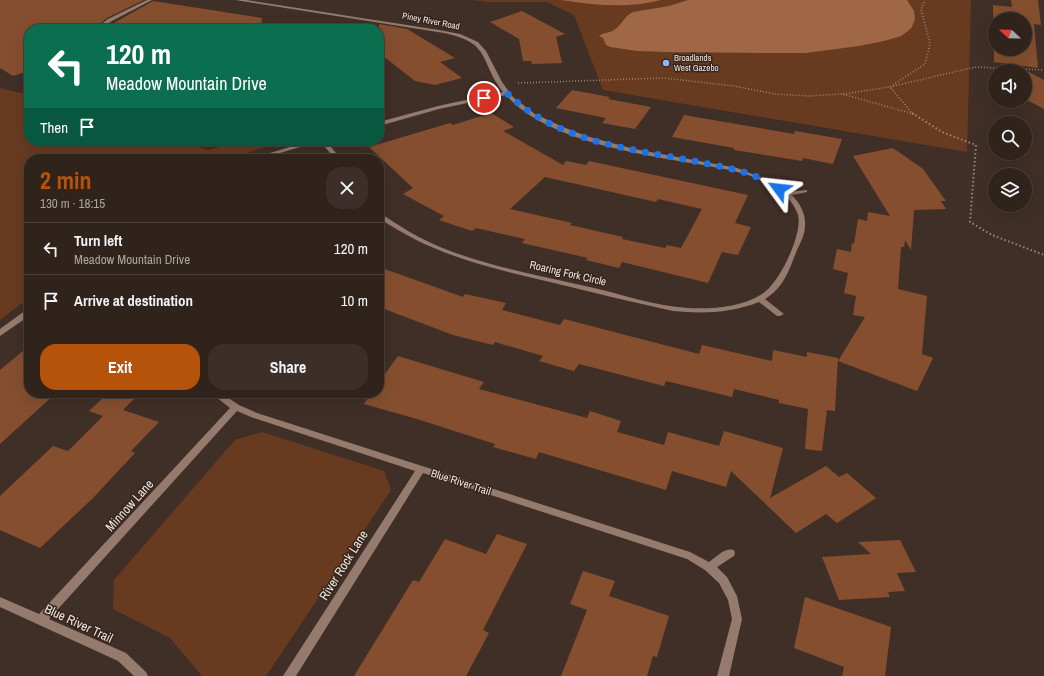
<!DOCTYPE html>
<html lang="en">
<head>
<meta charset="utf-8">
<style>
  :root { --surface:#30231c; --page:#3c2f29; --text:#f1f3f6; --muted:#a8a4a3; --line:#4b403b; --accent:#b45309 }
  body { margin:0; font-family:"Archivo Narrow",sans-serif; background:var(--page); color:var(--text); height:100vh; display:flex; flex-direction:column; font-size:15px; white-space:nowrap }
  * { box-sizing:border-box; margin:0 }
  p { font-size:13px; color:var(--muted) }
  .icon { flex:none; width:22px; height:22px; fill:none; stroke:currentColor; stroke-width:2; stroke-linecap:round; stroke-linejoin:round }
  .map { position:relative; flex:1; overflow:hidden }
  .panel { position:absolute; left:24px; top:154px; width:360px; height:244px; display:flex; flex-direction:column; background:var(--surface); border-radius:16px; box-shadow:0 4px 16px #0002,0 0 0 1px var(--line) }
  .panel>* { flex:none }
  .hud { position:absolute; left:24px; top:24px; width:360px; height:122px; border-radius:16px; box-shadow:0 4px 16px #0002,0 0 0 1px var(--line); background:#0b6e4f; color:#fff; overflow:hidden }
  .needle { width:26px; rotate:292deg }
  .fabs { position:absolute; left:988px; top:12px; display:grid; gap:8px }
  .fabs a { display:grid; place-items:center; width:44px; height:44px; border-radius:50%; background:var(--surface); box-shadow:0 4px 16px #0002,0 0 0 1px var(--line); font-size:20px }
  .pin { position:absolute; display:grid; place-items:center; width:34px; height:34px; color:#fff; margin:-17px; border:2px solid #fff; border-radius:50%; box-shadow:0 1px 4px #0007 }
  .me { position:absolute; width:44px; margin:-22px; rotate:300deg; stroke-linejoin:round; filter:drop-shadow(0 0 3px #0008) }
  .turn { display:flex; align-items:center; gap:14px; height:84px; padding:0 16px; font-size:18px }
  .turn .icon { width:52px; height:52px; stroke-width:2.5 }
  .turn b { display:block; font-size:28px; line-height:34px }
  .then { display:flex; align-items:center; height:38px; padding:0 16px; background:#0003; gap:8px; font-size:15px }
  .round { display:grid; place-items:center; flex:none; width:42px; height:42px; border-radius:16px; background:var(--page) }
  .summary { display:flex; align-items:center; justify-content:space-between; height:68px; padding:0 16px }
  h1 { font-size:24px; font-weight:700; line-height:30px; color:var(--accent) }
  .action { display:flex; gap:8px; margin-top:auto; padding:8px 16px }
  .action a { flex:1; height:46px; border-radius:16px; background:var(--accent); color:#fff; font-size:16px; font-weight:700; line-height:46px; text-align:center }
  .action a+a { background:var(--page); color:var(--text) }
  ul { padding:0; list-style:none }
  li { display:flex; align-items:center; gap:12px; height:52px; padding:0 16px; border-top:1px solid var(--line) }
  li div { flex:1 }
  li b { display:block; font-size:15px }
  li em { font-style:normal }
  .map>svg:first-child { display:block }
</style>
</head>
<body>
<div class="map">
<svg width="1044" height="676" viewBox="0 0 1044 676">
  <rect width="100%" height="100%" fill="#402f26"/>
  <g fill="#683b21">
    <path d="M473 0H971L967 152 603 90 574 15 547 2H489Z"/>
    <path d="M0 88 29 95V141H179L208 150 244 141H282L229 159H29V298L0 320Z"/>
    <path d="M262 432 384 471 391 490 266 676H202L170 638 113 609 114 580 235 440Z"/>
  </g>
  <g fill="#a06747">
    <path d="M561 0H661C627 9 594 5 561 0Z"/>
    <path d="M688 0H907L914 11 915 19 912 27 908 31 901 36 884 41 859 46 806 53H770L666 52 637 51 610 47 606 45 603 38 599 36C604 32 610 33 614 30 622 25 624 16 633 12L669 6Z"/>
  </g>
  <g fill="#854f2f" fill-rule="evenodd">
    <path d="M0 0H144L107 18 94 29H29V71L13 76 0 68Z"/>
    <path d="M1011 0H1038L1041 25 1034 24 1038 68 994 62 993 5 1012 7ZM995 19H1025V49H995Z"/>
    <path d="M153 1 262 18 261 29H103Z"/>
    <path d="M522 11 565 34 556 37 562 63 532 64 531 61H523L519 39 490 22Z"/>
    <path d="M379 24 407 29 455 58 440 62 462 78 435 85 415 81 379 53Z"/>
    <path d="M1025 70 1044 80V109L1025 99Z"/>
    <path d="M572 90 610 97 608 99 651 107 635 129 602 123 606 118 556 108Z"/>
    <path d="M491 113 514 127 503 131 563 165 566 161 586 165 589 161 748 195 735 223 751 227 738 255 722 252 708 283 622 262 619 268 586 260 588 258 522 243 525 239 476 228 472 231 439 220 444 216 403 194 413 188 369 147 450 123 453 125ZM545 177 656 202 658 199 702 209 681 248 667 245 665 248 622 239 623 237 570 225 572 223 510 209Z"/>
    <path d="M684 115 794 134 795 131 842 139 833 164 803 158 802 161 734 150V148L672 137Z"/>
    <path d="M893 148 923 169 946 201H941L946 209 914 210 911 250 905 240 904 247H901L898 289 927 296 922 354 933 358 917 391 838 361 865 317 853 315 856 296 844 293 848 273 833 269 837 249 851 252 852 243 854 244 858 219 867 221 868 212 890 216 853 156Z"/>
    <path d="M379 267 463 297 465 294 506 303 502 310 560 325 564 319 699 354 702 345 772 361 773 350 807 357V352L838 358 835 411 827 410 822 451 805 449 808 409 779 403V400L734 389 732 397 666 381 664 386 579 364 574 371 539 361 543 356 495 342 493 345 453 335 379 307Z"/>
    <path d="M29 346V393H56L0 444V370Z"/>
    <path d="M398 356 484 382 479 389 587 418 590 411 621 421 617 432 664 445 668 432 719 446 724 431 783 448 770 498 826 466 839 477 847 473 876 498 837 523 826 514 796 533 731 471 726 487 672 471 666 490 539 452 536 459 493 447 495 444 417 419 364 404 372 393H379V382Z"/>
    <path d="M108 393H140L123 410 159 422 131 451 135 453 93 498 40 548 0 530V496L53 446 68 451 103 416 89 411Z"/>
    <path d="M497 534 527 544 483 630 489 633 466 676H354L413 580 419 582 445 539 486 554Z"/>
    <path d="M900 540 916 572 897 573 905 591 888 592 890 597 839 600 822 557 871 554 858 542Z"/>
    <path d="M583 571 615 581 609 596 669 616 657 657 653 656 647 676H561L587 610 570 604Z"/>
    <path d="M805 597 891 627 885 676H842L844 667 794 648Z"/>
  </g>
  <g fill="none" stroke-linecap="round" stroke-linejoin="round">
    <g stroke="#978881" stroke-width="1.5" stroke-dasharray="1 2" stroke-linecap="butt">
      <path d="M518 83 664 78 734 86 775 94 809 96 842 94 914 114"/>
      <path d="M843 94 890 87 975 67 1044 70"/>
      <path d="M911 112 890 87 925 64 930 44 921 9 925 0"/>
    </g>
    <path stroke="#978881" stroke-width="2" stroke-dasharray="1.5 2.5" stroke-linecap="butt" d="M912 113 942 132 976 145 970 222 992 235 1044 255"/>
    <g fill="#957b6d" fill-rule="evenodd">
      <path d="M147 0H152L112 21 100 29H95L108 19Z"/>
      <path d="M235 0H246L439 30 460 34 478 42 486 51 502 82 513 97 535 114 563 127 586 136 634 149 737 168 770 181 788 192 807 190V192L792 195C800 204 806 213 805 226 805 234 801 242 797 250 790 268 784 288 765 299L784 314 780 316H777L759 302C731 313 703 314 673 311 633 302 594 293 554 283 491 268 434 256 379 218V213C386 216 393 222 400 226 412 234 426 241 440 247 489 267 543 276 594 288 624 295 656 306 687 308 712 309 740 308 762 294 779 284 803 234 798 215 796 208 791 202 787 197 762 173 724 169 691 163 634 153 546 140 506 95L439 109 379 126V122L438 106 503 92C479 61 492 43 444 33Z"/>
      <path d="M310 141H320L260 159H250Z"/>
      <path d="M320 141H326L341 159H335Z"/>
      <path d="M26 310H29V316L0 336V329Z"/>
      <path d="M211 393H221L239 405 257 413 690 552 709 562C716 557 725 547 734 550L735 553 734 556 717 567 727 577 737 596 742 619 729 676H717L732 619 728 600 719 583 705 570 687 559 423 473 296 676H283L415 471 251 417 237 411 49 619 126 653 146 672 148 676H134L118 661 0 607V597L39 614 230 408Z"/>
    </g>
  </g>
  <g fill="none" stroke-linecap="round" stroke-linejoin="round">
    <path stroke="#1a73e8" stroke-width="7" stroke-dasharray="0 12.6" d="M484 98 507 93C557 143 633 149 699 162 727 168 756 172 779 189"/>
  </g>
  <circle fill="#8eb8fd" stroke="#35251c" stroke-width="1.5" cx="666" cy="63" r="4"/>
  <g text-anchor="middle" stroke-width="3" stroke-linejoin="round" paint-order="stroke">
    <g font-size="9" fill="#f0e4df" stroke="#35251c">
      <text transform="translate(431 21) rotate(11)" y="3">Piney River Road</text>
    </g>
    <g font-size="9" fill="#f0e4df" stroke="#35251c" text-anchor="start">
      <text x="674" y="61">Broadlands<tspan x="674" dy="10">West Gazebo</tspan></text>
    </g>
    <g font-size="11" fill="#f0e4df" stroke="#35251c">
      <text transform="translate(568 273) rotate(13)" y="4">Roaring Fork Circle</text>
      <text transform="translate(461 482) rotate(18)" y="4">Blue River Trail</text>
    </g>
    <g font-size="13" fill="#f0e4df" stroke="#35251c">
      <text transform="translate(129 505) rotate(-48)" y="5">Minnow Lane</text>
      <text transform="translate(343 565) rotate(-58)" y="5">River Rock Lane</text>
      <text transform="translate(79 623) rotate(25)" y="5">Blue River Trail</text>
    </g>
  </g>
</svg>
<div class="fabs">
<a><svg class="needle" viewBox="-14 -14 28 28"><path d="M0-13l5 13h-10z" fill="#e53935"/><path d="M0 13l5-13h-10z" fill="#a8a4a3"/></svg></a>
<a><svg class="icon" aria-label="sound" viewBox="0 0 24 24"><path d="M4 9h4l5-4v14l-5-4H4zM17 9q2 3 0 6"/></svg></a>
<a><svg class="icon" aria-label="search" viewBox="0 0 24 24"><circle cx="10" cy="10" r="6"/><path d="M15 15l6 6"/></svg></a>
<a><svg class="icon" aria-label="layers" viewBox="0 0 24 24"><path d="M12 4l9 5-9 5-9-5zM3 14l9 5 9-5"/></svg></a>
</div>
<div class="pin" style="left:484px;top:98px;background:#d93025"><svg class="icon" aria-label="arrive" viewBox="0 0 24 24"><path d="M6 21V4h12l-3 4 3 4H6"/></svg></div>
<svg class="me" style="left:779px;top:189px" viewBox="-20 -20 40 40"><path d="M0-17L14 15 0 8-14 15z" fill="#1a73e8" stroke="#fff" stroke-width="4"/></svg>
<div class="hud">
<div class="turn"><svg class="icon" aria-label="left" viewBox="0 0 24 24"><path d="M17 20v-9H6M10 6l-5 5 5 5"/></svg><div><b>120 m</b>Meadow Mountain Drive</div></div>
<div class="then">Then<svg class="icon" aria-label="arrive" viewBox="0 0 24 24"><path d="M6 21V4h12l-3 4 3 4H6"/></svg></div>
</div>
<section class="panel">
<div class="summary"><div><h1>2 min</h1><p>130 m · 18:15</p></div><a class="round"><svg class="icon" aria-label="close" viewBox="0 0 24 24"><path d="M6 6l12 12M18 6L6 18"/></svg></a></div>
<ul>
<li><svg class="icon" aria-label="left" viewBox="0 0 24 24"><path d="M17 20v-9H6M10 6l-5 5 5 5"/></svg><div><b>Turn left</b><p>Meadow Mountain Drive</p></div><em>120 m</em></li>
<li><svg class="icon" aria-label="arrive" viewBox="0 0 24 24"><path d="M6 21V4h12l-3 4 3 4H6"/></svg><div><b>Arrive at destination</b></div><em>10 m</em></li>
</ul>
<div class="action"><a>Exit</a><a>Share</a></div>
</section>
</div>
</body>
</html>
